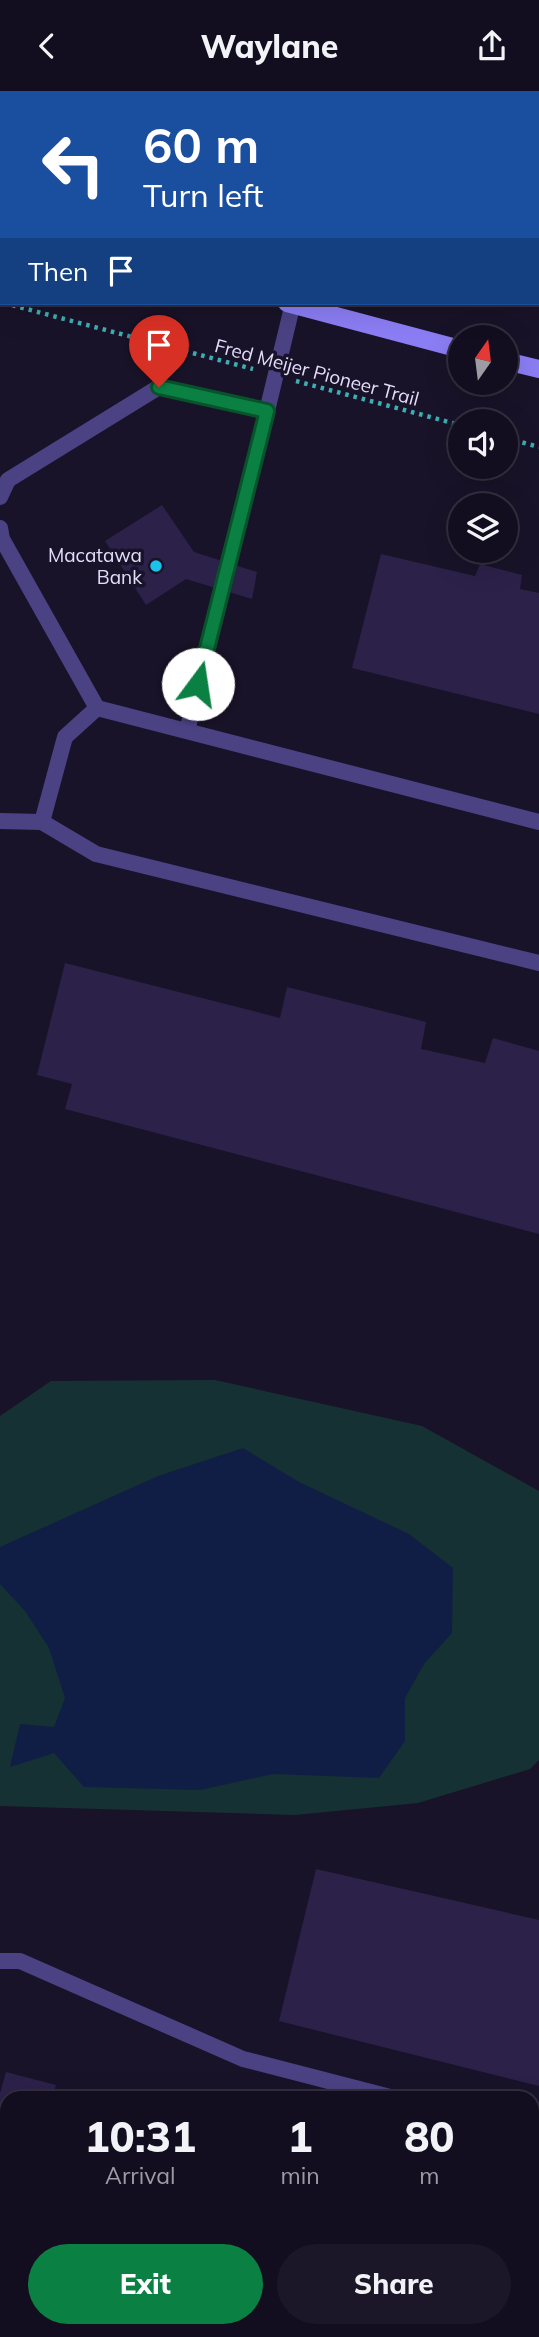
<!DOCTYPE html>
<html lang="en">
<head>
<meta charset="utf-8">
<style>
  :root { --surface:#130e1f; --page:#1c1728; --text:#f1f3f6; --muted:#9d9ca4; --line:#322e3d; --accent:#0b8043 }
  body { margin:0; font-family:Mulish,sans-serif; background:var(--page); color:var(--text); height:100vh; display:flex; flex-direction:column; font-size:26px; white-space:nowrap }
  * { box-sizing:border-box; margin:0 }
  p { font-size:23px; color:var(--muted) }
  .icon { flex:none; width:38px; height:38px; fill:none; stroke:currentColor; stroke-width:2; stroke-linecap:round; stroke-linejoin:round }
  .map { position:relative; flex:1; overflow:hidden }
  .panel { position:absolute; left:0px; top:2000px; width:539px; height:247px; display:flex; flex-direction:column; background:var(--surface); border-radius:21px 21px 0 0; box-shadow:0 7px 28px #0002,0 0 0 2px var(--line) }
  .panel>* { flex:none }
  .hud { position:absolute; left:0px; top:0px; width:539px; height:214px; box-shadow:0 7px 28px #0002,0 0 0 2px var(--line); background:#1a4fa0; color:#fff; overflow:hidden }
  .needle { width:46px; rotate:14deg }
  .controls { position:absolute; left:448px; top:234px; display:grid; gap:14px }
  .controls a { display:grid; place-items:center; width:70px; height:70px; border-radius:50%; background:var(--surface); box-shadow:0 7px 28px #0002,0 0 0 2px var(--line); font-size:35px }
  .pin { position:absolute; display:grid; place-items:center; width:60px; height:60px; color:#fff; margin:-72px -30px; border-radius:50% 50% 50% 0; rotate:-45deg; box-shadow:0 0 7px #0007 }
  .pin .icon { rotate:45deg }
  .me { position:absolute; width:77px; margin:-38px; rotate:14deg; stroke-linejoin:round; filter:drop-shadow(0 0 5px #0008) }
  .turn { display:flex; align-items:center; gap:24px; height:147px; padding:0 28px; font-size:32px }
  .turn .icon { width:91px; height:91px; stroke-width:2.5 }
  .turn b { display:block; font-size:49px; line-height:60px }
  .then { display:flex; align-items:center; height:66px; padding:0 28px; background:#0003; gap:14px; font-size:26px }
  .eta { display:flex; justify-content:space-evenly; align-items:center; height:119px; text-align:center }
  .eta b { font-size:42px; font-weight:800; line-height:49px }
  .action { display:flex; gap:14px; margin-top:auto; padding:14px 28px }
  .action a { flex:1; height:80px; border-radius:42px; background:var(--accent); color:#fff; font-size:28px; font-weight:800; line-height:80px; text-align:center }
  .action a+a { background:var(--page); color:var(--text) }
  header { display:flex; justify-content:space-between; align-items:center; height:91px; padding:0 28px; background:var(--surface); font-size:32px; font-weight:800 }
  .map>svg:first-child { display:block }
</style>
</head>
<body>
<header><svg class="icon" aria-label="back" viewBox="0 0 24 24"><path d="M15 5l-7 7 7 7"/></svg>Waylane<svg class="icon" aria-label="share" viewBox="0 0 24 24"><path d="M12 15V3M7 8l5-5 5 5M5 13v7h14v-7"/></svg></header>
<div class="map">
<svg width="539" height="2246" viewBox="0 0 539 2246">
  <rect width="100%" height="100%" fill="#191329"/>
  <path fill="#163133" d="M215 1289 422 1335 539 1400V1669L530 1678 418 1712 295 1724 0 1715V1325L51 1290Z"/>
  <path fill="#101e45" d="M243 1357 299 1391 409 1443 453 1477 452 1542 424 1573 405 1607V1650L379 1687 273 1683 200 1699 84 1696 54 1662 10 1676 20 1633 54 1636 65 1607 49 1557 25 1520 0 1493V1456L158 1385Z"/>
  <g fill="#2c2149">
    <path d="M162 414 194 461 257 481 252 508 186 488 146 514 105 450Z"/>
    <path d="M381 463 475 485 480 473 522 484 520 498 539 502V623L352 577Z"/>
    <path d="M65 872 280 927 287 896 426 931 421 958 485 972 493 947 539 960V1143L65 1018 72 993 37 984Z"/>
    <path d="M316 1778 539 1829V1995L279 1930Z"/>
    <path d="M6 1981 56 1994 52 2007H7V2034L0 2032V2002Z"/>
    <path d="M11 2240H236L235 2246H10Z"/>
  </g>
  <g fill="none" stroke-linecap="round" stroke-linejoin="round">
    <g stroke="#3bafb3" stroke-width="4.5" stroke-dasharray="3.5 5" stroke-linecap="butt">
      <path d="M4 212 253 278"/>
      <path d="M296 290 460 334"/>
      <path d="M506 347 539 356"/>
    </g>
    <g stroke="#4b4284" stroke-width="16">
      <path d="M116 0V2"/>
      <path d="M380 2 382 0"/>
      <path d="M0 406 8 389 159 296 267 320 293 212"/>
      <path d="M0 437 2 448 97 617 65 646 42 731 0 730"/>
      <path d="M97 617 539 731"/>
      <path d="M187 640 267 320"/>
      <path d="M42 731 96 763 539 872"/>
      <path d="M0 1870H20L243 1968 394 2007"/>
      <path d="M532 2043 539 2045"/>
      <path d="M532 2139 539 2110"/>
      <path d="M0 2158 7 2156"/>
      <path d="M260 2246V2240"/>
    </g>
    <g stroke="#8b7df4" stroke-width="18">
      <path d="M0 136 2 137"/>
      <path d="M287 212 460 258"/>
      <path d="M506 270 539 278"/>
    </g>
  </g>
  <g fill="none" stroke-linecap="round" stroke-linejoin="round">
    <defs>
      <path id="route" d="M159 296 267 320 198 593"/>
    </defs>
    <use href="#route" stroke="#07532c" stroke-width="18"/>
    <use href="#route" stroke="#0b8043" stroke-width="12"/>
  </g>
  <circle fill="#1ac3ec" stroke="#191329" stroke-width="2.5" cx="156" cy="475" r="7"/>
  <g text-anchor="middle" stroke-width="7" stroke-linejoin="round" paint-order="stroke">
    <g font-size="19" fill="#e4defc" stroke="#191329">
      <text transform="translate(317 281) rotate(15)" y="7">Fred Meijer Pioneer Trail</text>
    </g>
    <g font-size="19" fill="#e4defc" stroke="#191329" text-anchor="end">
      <text x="142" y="471">Macatawa<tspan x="142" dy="22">Bank</tspan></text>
    </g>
  </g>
</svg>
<div class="controls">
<a><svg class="needle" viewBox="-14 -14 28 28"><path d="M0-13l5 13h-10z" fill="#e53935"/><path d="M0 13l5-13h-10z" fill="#9d9ca4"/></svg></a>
<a><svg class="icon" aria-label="sound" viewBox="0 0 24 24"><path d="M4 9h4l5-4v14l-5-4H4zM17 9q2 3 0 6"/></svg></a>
<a><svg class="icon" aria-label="layers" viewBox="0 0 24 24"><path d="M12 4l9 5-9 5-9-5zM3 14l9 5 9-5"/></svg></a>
</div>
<div class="pin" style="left:159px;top:296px;background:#d93025"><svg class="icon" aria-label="arrive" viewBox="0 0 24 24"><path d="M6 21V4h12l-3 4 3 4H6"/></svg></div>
<svg class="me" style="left:198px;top:593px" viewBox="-20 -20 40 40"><circle r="19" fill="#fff"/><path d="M0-13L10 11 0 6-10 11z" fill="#0b8043"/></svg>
<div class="hud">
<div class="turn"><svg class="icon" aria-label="left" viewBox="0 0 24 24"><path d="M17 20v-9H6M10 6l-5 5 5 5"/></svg><div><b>60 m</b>Turn left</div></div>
<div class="then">Then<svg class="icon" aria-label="arrive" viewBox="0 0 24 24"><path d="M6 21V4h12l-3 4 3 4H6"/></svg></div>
</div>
<section class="panel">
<div class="eta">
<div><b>10:31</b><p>Arrival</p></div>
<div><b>1</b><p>min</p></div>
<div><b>80</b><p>m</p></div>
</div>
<div class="action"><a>Exit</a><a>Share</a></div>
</section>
</div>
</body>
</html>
